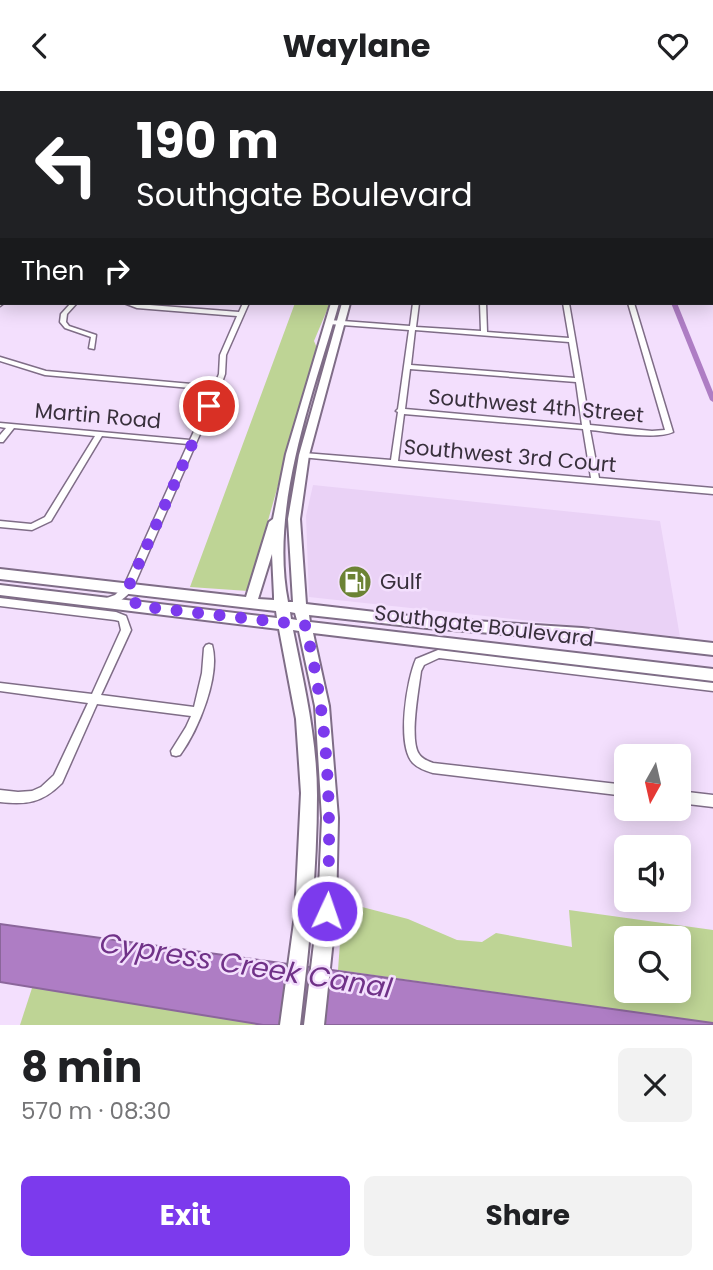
<!DOCTYPE html>
<html lang="en">
<head>
<meta charset="utf-8">
<style>
  :root { --surface:#fff; --page:#f2f2f2; --text:#202124; --muted:#757577; --accent:#7c3aed }
  body { margin:0; font-family:Poppins,sans-serif; background:var(--page); color:var(--text); height:100vh; display:flex; flex-direction:column; font-size:26px; white-space:nowrap }
  * { box-sizing:border-box; margin:0 }
  p { font-size:23px; color:var(--muted) }
  .icon { flex:none; width:38px; height:38px; fill:none; stroke:currentColor; stroke-width:2; stroke-linecap:round; stroke-linejoin:round }
  .map { position:relative; height:934px; overflow:hidden }
  .side { display:flex; flex-direction:column; background:var(--surface); flex:1 }
  .side>* { flex:none }
  .top-card { position:absolute; left:0px; top:0px; width:714px; height:214px; box-shadow:0 4px 18px #0003; background:#202124; color:#fff; overflow:hidden }
  .needle { width:46px; rotate:188deg }
  .controls { position:absolute; left:614px; top:653px; display:grid; gap:14px }
  .controls a { display:grid; place-items:center; width:77px; height:77px; border-radius:10px; background:var(--surface); box-shadow:0 4px 18px #0003; font-size:35px }
  .pin { position:absolute; display:grid; place-items:center; width:60px; height:60px; color:#fff; margin:-30px; border:4px solid #fff; border-radius:50%; box-shadow:0 2px 7px #0007 }
  .me { position:absolute; width:77px; margin:-38px; rotate:3deg; stroke-linejoin:round; filter:drop-shadow(0 0 5px #0008) }
  .turn { display:flex; align-items:center; gap:24px; height:147px; padding:0 21px; font-size:32px }
  .turn .icon { width:91px; height:91px; stroke-width:2.5 }
  .turn b { display:block; font-size:49px; line-height:60px }
  .then { display:flex; align-items:center; height:66px; padding:0 21px; background:#0003; gap:14px; font-size:26px }
  .round { display:grid; place-items:center; flex:none; width:74px; height:74px; border-radius:10px; background:var(--page) }
  .headline { display:flex; align-items:center; justify-content:space-between; height:119px; padding:0 21px }
  h1 { font-size:42px; font-weight:700; line-height:52px }
  .button { display:flex; gap:14px; margin-top:auto; padding:14px 21px }
  .button a { flex:1; height:80px; border-radius:10px; background:var(--accent); color:#fff; font-size:28px; font-weight:700; line-height:80px; text-align:center }
  .button a+a { background:var(--page); color:var(--text) }
  header { display:flex; justify-content:space-between; align-items:center; height:91px; padding:0 21px; background:var(--surface); font-size:32px; font-weight:700 }
  .map>svg:first-child { display:block }
</style>
</head>
<body>
<header><svg class="icon" aria-label="back" viewBox="0 0 24 24"><path d="M15 5l-7 7 7 7"/></svg>Waylane<svg class="icon" aria-label="heart" viewBox="0 0 24 24"><path d="M12 20l-8-8c-3-5 5-10 8-4 3-6 11-1 8 4z"/></svg></header>
<div class="map">
<svg width="713" height="934" viewBox="0 0 713 934">
  <rect width="100%" height="100%" fill="#f3dffd"/>
  <path fill="#ead2f6" d="M313 394 660 430 680 546 309 506 306 425Z"/>
  <g fill="#bed495" fill-rule="evenodd">
    <path d="M295 212H330L314 250 317 257 248 500 190 496Z"/>
    <path d="M343 811 408 828 457 849 482 851 496 842 572 856 569 819 713 839V932L338 879ZM626 847H679V900H626Z"/>
    <path d="M33 894 263 934H20Z"/>
  </g>
  <path fill="#ae7dc4" stroke="#8b669b" stroke-width="2" d="M0 833 713 932V934H263L0 891Z"/>
  <g fill="none" stroke-linecap="round" stroke-linejoin="round">
    <g fill="#ae7dc4" fill-rule="evenodd">
      <path d="M182 0H186L184 2H181Z"/>
      <rect x="502" y="0" width="4" height="2"/>
      <rect x="712" y="62" width="1" height="2"/>
      <rect x="0" y="83" width="2" height="2"/>
      <rect x="0" y="113" width="2" height="2"/>
      <rect x="0" y="179" width="2" height="4"/>
      <path d="M671 212H677L713 301V311L710 309Z"/>
    </g>
    <defs>
      <g id="street">
        <path d="M157 0H161L159 2H156Z"/>
        <path d="M349 0H353L352 2H348Z"/>
        <path d="M538 1H552L553 2H537Z"/>
        <rect x="0" y="26" width="2" height="2"/>
        <rect x="0" y="40" width="2" height="2"/>
        <rect x="712" y="53" width="1" height="2"/>
        <rect x="0" y="55" width="2" height="2"/>
        <rect x="712" y="70" width="1" height="2"/>
        <rect x="0" y="72" width="2" height="2"/>
        <rect x="712" y="97" width="1" height="2"/>
        <rect x="0" y="98" width="2" height="2"/>
        <rect x="0" y="131" width="2" height="2"/>
        <rect x="712" y="131" width="1" height="2"/>
        <rect x="712" y="142" width="1" height="4"/>
        <path d="M0 147H2V151L0 152Z"/>
        <rect x="0" y="159" width="2" height="4"/>
        <rect x="712" y="177" width="1" height="4"/>
        <path d="M2 209V212H4L0 215V210Z"/>
        <path d="M71 212H77L67 223 66 231 69 235 96 244 94 258 89 257 91 246 65 237 60 231 61 223Z"/>
        <path d="M124 212 239 221 243 212H249L226 264 225 283 220 297 133 497C126 507 116 515 104 514L102 511 104 508 115 504 124 495 188 353 102 345 51 430 32 439 0 436V430L31 433 45 426 95 345 14 337 3 351H0V344L6 337 0 336V332L190 349 213 299 45 284 0 270V266L46 280 214 295 219 283 220 264 237 225 137 217Z"/>
        <path d="M413 212H419L416 236 481 240 480 212H486L487 241 569 247 563 212H569L590 334 652 340 665 339 628 212H634L673 341C656 349 611 341 590 339L599 387 713 397V403L394 375 301 366 300 364 304 362 391 369 398 321 396 320 398 318 409 239 329 233 326 231 329 229 410 235ZM415 239 569 251 575 287 411 274ZM410 278 576 291 582 334 405 318ZM404 323 583 338 591 387 398 370Z"/>
        <path d="M0 507 116 521 126 525 131 539 101 604 194 616 202 582 204 557 206 554 209 553 212 554C221 584 198 640 180 664L176 665 172 664 171 660 186 636 191 625 97 613 62 692C42 712 27 714 0 711V699L18 701 32 700 41 696 54 684 88 612 0 600V592L92 603 121 539 119 530 115 529 0 515Z"/>
        <path d="M438 559 713 592V600L439 567 424 574 421 580C419 597 409 649 419 663 422 668 428 670 433 672L626 694V705L433 682C426 680 418 677 413 672 396 654 407 588 416 568Z"/>
        <path d="M679 700 713 704V716L679 712Z"/>
      </g>
      <g id="secondary">
        <rect x="394" y="0" width="4" height="2"/>
        <rect x="0" y="7" width="2" height="3"/>
        <rect x="712" y="39" width="1" height="4"/>
        <path d="M331 212H339C313 304 269 416 288 511H293L288 428 299 364 342 212H350L309 364 300 428 306 513 427 527 582 537 713 552V564L582 549 427 537 309 524 310 531 713 578V590L313 542 329 615 338 727 336 820 324 934H304L318 820 322 727 315 615 299 540 293 539C304 593 317 648 317 704 317 781 309 857 300 934H280L295 824 301 702 296 628 279 538 0 504V494L277 527 276 520 0 488V478L246 506 269 431 273 428 286 363ZM272 463 274 505V509L258 508ZM290 521 295 522 297 529 291 528Z"/>
      </g>
    </defs>
    <use href="#street" stroke="#7f6d87" stroke-width="3"/>
    <use href="#secondary" stroke="#7f6d87" stroke-width="4"/>
    <use href="#street" fill="#fff" fill-rule="evenodd"/>
    <use href="#secondary" fill="#fff" fill-rule="evenodd"/>
  </g>
  <g fill="none" stroke-linecap="round" stroke-linejoin="round">
    <path stroke="#7c3aed" stroke-width="12" stroke-dasharray="0 21.6" d="M209 315 128 497 137 515 305 534C329 629 332 723 327 820"/>
  </g>
  <defs>
    <symbol id="fuel-disc" viewBox="-11 -11 22 22"><circle r="9.5" fill="#6c8335" stroke="#f3dffd"/><path d="M-5.5-6h7V0h2V4h1.3V-2.5L3-4.5l.8-.8L6-3V5H2.5V1h-1V6h-7ZM-4.2-4.7v3.2H.2V-4.7Z" fill="#fff"/></symbol>
  </defs>
  <g fill-rule="evenodd">
    <use href="#fuel-disc" x="336" y="472" width="38" height="38"/>
  </g>
  <g text-anchor="middle" stroke-width="5" stroke-linejoin="round" paint-order="stroke">
    <g font-size="21" fill="#38303c" stroke="#f3dffd">
      <text transform="translate(536 315) rotate(5)" y="7">Southwest 4th Street</text>
      <text transform="translate(98 325) rotate(5)" y="7">Martin Road</text>
      <text transform="translate(510 365) rotate(5)" y="7">Southwest 3rd Court</text>
      <text transform="translate(484 535) rotate(7)" y="7">Southgate Boulevard</text>
    </g>
    <g font-size="21" fill="#38303c" stroke="#f3dffd" text-anchor="start">
      <text x="380" y="498">Gulf</text>
    </g>
    <g font-size="28" font-style="italic" fill="#703288" stroke="#f3dffd">
      <text transform="translate(246 874) rotate(9)" y="10">Cypress Creek Canal</text>
    </g>
  </g>
</svg>
<div class="controls">
<a><svg class="needle" viewBox="-14 -14 28 28"><path d="M0-13l5 13h-10z" fill="#e53935"/><path d="M0 13l5-13h-10z" fill="#757577"/></svg></a>
<a><svg class="icon" aria-label="sound" viewBox="0 0 24 24"><path d="M4 9h4l5-4v14l-5-4H4zM17 9q2 3 0 6"/></svg></a>
<a><svg class="icon" aria-label="search" viewBox="0 0 24 24"><circle cx="10" cy="10" r="6"/><path d="M15 15l6 6"/></svg></a>
</div>
<div class="pin" style="left:209px;top:315px;background:#d93025"><svg class="icon" aria-label="arrive" viewBox="0 0 24 24"><path d="M6 21V4h12l-3 4 3 4H6"/></svg></div>
<svg class="me" style="left:327px;top:820px" viewBox="-20 -20 40 40"><circle r="17" fill="#7c3aed" stroke="#fff" stroke-width="3"/><path d="M0-11L8 9 0 5-8 9z" fill="#fff"/></svg>
<div class="top-card">
<div class="turn"><svg class="icon" aria-label="left" viewBox="0 0 24 24"><path d="M17 20v-9H6M10 6l-5 5 5 5"/></svg><div><b>190 m</b>Southgate Boulevard</div></div>
<div class="then">Then<svg class="icon" aria-label="right" viewBox="0 0 24 24"><path d="M7 20v-9h11M14 6l5 5-5 5"/></svg></div>
</div>
</div>
<section class="side">
<div class="headline"><div><h1>8 min</h1><p>570 m · 08:30</p></div><a class="round"><svg class="icon" aria-label="close" viewBox="0 0 24 24"><path d="M6 6l12 12M18 6L6 18"/></svg></a></div>
<div class="button"><a>Exit</a><a>Share</a></div>
</section>
</body>
</html>
